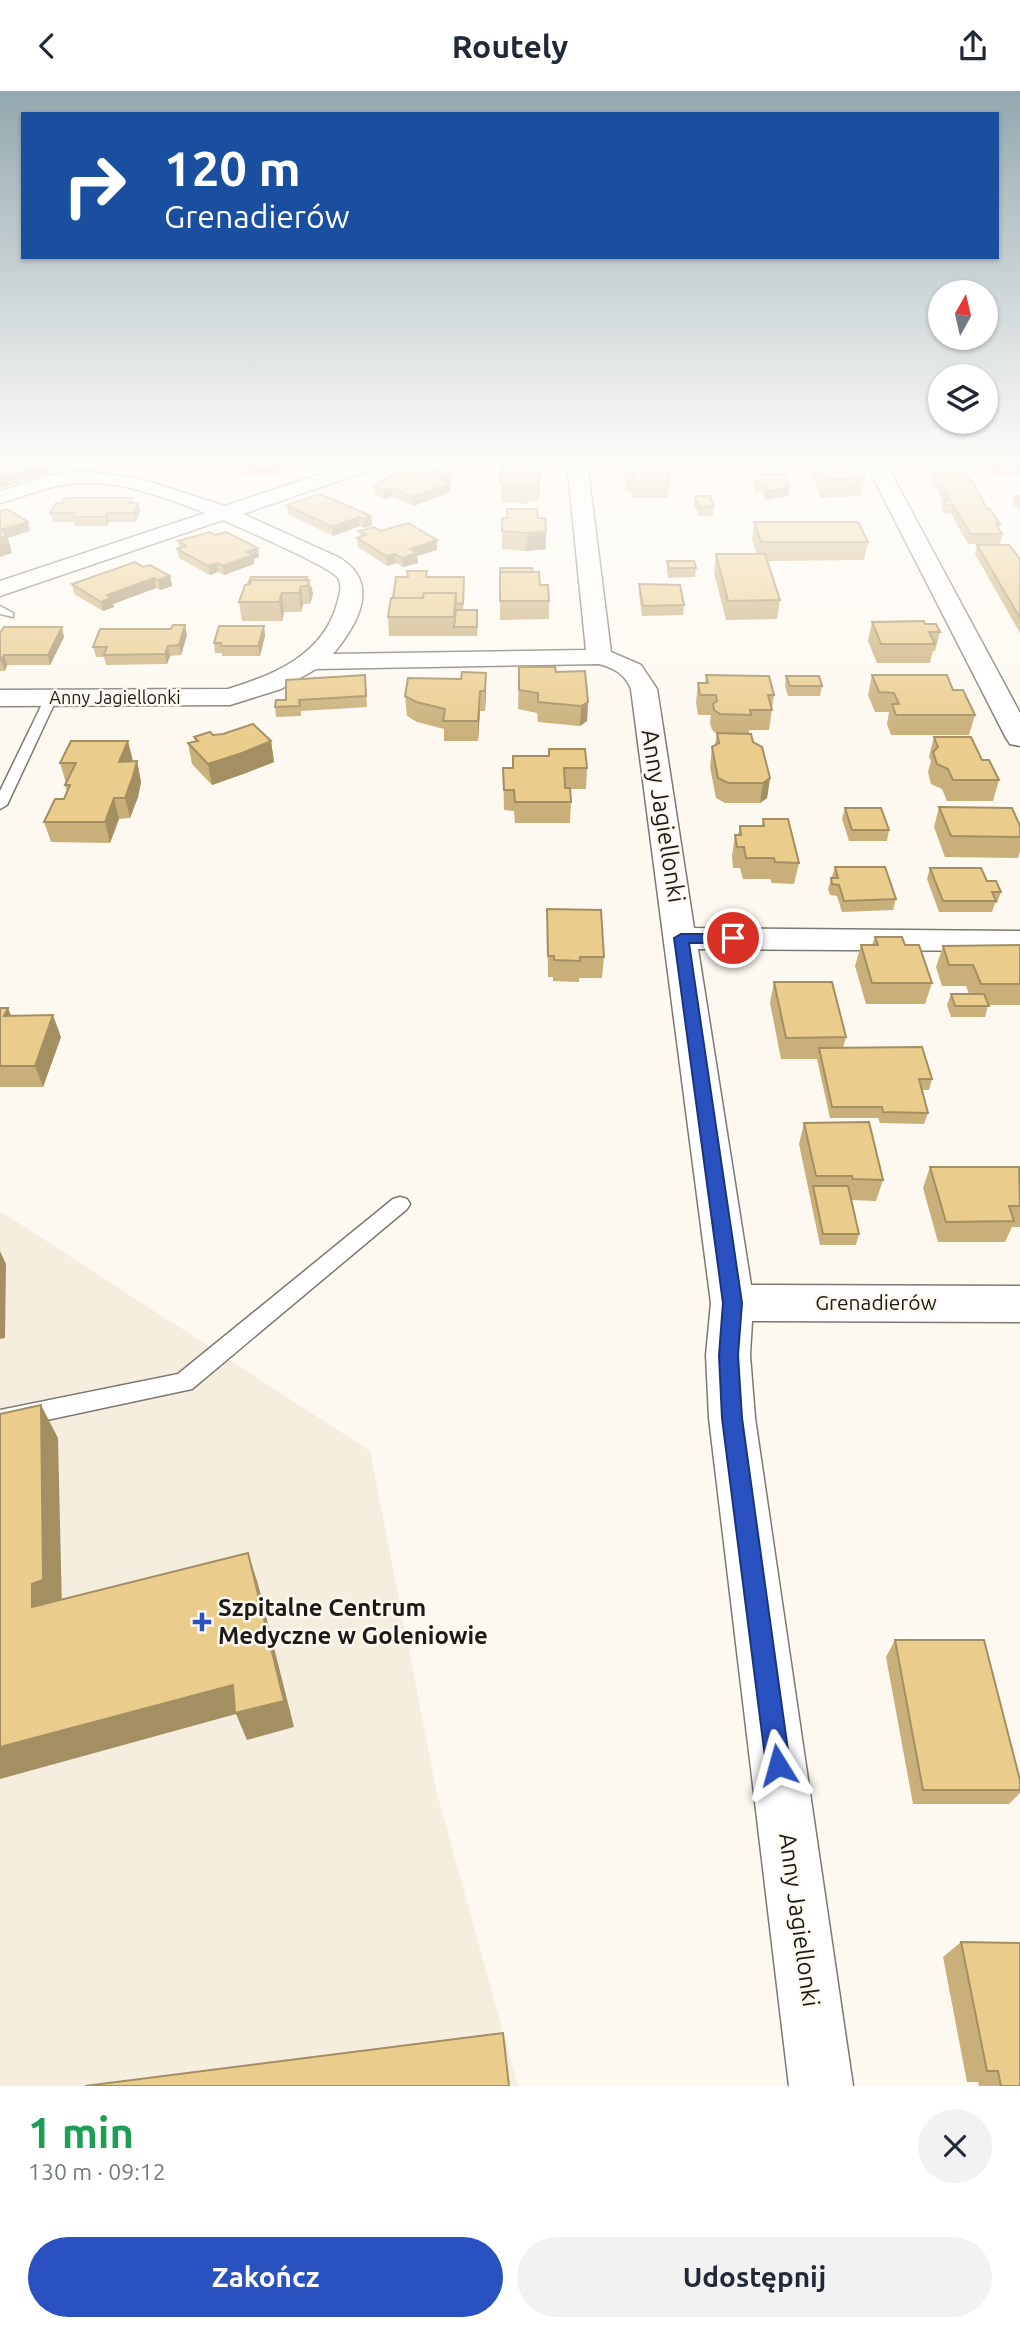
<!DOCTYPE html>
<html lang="pl">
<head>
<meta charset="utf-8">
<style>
  :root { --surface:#fff; --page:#f2f2f3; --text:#1f2937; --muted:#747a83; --accent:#2951c0 }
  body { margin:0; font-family:Ubuntu,sans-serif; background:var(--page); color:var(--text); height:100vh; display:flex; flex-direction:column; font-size:26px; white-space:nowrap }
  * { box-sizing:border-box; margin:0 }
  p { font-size:23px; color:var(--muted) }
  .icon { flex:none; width:38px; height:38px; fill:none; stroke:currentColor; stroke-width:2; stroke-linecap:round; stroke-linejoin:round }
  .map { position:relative; height:1995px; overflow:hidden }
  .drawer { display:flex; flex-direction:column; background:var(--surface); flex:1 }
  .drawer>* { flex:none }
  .guide { position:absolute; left:21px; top:21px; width:978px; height:147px; border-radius:0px; box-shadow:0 2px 5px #0004; background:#1a4fa0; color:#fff; overflow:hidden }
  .needle { width:46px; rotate:8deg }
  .tools { position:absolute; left:928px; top:189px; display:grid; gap:14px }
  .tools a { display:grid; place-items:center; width:70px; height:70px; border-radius:50%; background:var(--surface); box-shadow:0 2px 5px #0004; font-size:35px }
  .pin { position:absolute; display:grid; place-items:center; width:60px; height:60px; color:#fff; margin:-30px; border:4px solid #fff; border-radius:50%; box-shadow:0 2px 7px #0007 }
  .me { position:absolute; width:77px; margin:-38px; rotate:352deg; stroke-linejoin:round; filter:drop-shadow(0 0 5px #0008) }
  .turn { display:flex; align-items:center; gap:24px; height:147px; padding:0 28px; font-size:32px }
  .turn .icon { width:91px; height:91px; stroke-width:2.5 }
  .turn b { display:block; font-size:49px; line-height:60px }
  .round { display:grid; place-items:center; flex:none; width:74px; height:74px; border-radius:37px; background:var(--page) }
  .headline { display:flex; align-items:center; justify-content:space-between; height:119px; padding:0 28px }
  h1 { font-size:42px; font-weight:700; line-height:52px; color:#1e9e55 }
  .primary-button { display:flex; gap:14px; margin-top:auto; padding:14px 28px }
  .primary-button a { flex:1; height:80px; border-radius:42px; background:var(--accent); color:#fff; font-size:28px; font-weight:700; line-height:80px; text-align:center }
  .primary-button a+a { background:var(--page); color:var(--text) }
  header { display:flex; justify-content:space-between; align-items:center; height:91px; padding:0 28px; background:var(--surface); font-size:32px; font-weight:700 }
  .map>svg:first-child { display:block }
</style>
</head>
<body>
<header><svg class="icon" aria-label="back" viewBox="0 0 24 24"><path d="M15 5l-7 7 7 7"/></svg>Routely<svg class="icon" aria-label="share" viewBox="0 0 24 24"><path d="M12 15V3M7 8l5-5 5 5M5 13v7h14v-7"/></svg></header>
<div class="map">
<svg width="1020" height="1995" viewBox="0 0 1020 1995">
  <rect width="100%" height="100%" fill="#fdf9f1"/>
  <path fill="#f5edde" d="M0 1120 370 1360 437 1702 518 1995H0Z"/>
  <path fill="#ffe9be" d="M108 371H148L0 415V402Z"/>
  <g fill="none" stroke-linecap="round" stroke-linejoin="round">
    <defs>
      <g id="service">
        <path d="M0 515 13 522V526L0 523Z"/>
        <path d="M51 603 57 607 7 714 0 718V700L45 607Z"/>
        <path d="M400 1106 407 1108 410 1113 407 1118 192 1298 0 1339V1319L178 1283 393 1108Z"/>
      </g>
      <g id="minor">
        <path d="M356 371H385L382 375 243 423 338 466C382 491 358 533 333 563L586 559 567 371H587L611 561 641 574 657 598 694 837 1020 840V860L698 858 751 1194 1020 1195V1231L752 1230 750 1264 755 1327 853 1995H789L709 1327 706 1264 711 1212 631 598C625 583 614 577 599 573L316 578 281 598 230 614 0 615V599L228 598C274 584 323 564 337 513 339 505 343 495 338 487 330 475 242 438 223 429L0 505V490L205 422C162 405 109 385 63 394 41 397 21 407 0 412V400L52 384 83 380 141 388 225 415Z"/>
        <path d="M865 371H885L1020 622V655L1010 653 1006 647Z"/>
      </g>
    </defs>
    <use href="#service" stroke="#7c7972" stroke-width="3"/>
    <use href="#minor" stroke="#7c7972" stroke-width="3"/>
    <use href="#service" fill="#fff" fill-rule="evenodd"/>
    <use href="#minor" fill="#fff" fill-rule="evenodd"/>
  </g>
  <g fill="#c9af79">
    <path d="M237 371H288L282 385H243L242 378H238Z"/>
    <path d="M446 371H481V379L447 381Z"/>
    <path d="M637 371H665L667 379 671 383 670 400H668V407H633L631 401H626L625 393 626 376H637Z"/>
    <path d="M806 371H856L864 387 861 405 821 407Z"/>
    <path d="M918 371H951L950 373Z"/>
    <path d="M989 371H1020V385H993L987 376Z"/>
    <path d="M418 376 451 384 450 401 414 415 392 406 384 408 375 404 374 395 377 394V391L418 378Z"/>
    <path d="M501 376H534L538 382H540L538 410H528V413L502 411Z"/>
    <path d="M932 378 987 418 1000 433 999 437 1002 443 1000 453H968L951 423H944L941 418 943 410 930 387Z"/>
    <path d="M760 383 789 405 765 409 763 402H755L754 398 755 389H759Z"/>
    <path d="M1014 404H1020V419L1012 413Z"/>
    <path d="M695 405 714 415 713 425H699L694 414Z"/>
    <path d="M132 407 133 412H138L140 421 135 431H109L107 435H75L74 431H53L50 422Z"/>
    <path d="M287 414 371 425 372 434 364 437 360 435 333 445 288 423Z"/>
    <path d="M502 427H538L546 440V458L526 460 502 458Z"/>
    <path d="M754 431 868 451 864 469 767 470 780 509 777 528 726 529 714 482 716 463H757L752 449Z"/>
    <path d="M359 440H381L437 459 417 465 418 472 403 476 396 472 387 475 358 456 357 447 360 446Z"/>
    <path d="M178 450 259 466 254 468V473L224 484 218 481 210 484 179 467 177 458 179 457Z"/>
    <path d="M977 454 1020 468V542L975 463Z"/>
    <path d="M667 470 696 477 695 486 668 487 667 480Z"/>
    <path d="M143 476 170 485 172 495 160 499 156 497 113 513 114 516 103 520 74 503 72 493Z"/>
    <path d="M500 477 533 481 549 510V528L500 529Z"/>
    <path d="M427 480V486L464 496 463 519 478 529 477 545H389L388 526 408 486Z"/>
    <path d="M308 489 313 503 310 513H303L301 521H284L282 530H242L239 511Z"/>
    <path d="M639 493 684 514 683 524 642 525 639 503Z"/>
    <path d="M872 531 925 533 940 541 935 560H933L930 572H877L868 550Z"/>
    <path d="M264 535 265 545 260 565H222V562H215L214 552Z"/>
    <path d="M0 542 64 546 50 574H7L5 580H0Z"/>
    <path d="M187 544 181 564 170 565 167 573 106 574 104 566H96L93 556Z"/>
    <path d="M519 576 556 581 588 611 587 630 580 635 538 631 537 622 518 618Z"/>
    <path d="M365 584 367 616 301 620V625L276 626 275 616 286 609Z"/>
    <path d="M706 584 774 604 769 639H749V643L770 687 767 707 760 712H725L716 707 710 676 712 656 715 654 717 643 712 639 710 632 711 624H698L696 612 698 592H705Z"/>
    <path d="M872 584 953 599 975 624 969 644H891L887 633 889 621H875L868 604Z"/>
    <path d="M786 585 822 595 820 605H788L785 595Z"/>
    <path d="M461 588 486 601 485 620H480L478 650H444V638L417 631 407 625 405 605Z"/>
    <path d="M213 644 271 650 274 671 246 682 212 694 192 673 188 652 195 650 194 646Z"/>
    <path d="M934 646 982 669 999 689 993 710H947L942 698 931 693 928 681 931 670 929 666Z"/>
    <path d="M137 670 141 691 138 706 130 727 119 728 110 752 51 751 44 731 64 708 67 701 65 694 66 692 60 672Z"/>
    <path d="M503 677H587L586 698H570L571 711 570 732H515L514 720 504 719Z"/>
    <path d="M939 716 1020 735V761L1018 767 945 766 934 736Z"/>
    <path d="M845 717 889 739 887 750H849L842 728Z"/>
    <path d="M763 728 799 772 794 793 772 792 770 788H743L740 777H733L732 765 735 744H738L740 735H762Z"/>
    <path d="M835 776 896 808 893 819 842 821 837 805 830 804 828 798Z"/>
    <path d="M930 777 987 790 1001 801 997 812H995L992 821H939L927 788Z"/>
    <path d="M547 818 604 866 602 887H579V891L553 890V886H548Z"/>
    <path d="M875 846 905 854 932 892 925 913H866L855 875 861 854H872Z"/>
    <path d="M1020 854V914H988L985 926H951L947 914 951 903H969L966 895H942L936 876 943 855Z"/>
    <path d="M774 891 846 946 843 957 932 988 929 999H922L928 1022 924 1033 880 1032 878 1027H830L817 968H781L770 912Z"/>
    <path d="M0 917H8L11 925 61 946 43 996H0Z"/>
    <path d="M804 1032 883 1089 876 1110 852 1109 859 1143 856 1154H820L799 1053Z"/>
    <path d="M930 1076 1020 1078V1136H1012L1005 1151H938L923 1097Z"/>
    <path d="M895 1549 1020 1689V1702L1009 1713H913L886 1566Z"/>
    <path d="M961 1851 1020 1995H979L978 1991H967L943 1866Z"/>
  </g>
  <g fill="#a48f63">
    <path d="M283 371H288L282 385 281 377Z"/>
    <path d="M48 373 50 382 0 397V387Z"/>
    <path d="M540 382V399L538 410V393Z"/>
    <path d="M451 384 450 401 414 415 413 406 440 388Z"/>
    <path d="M790 396 789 405 765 409 767 400Z"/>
    <path d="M391 397 392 406 384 408V399Z"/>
    <path d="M138 412 140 421 135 431 134 422Z"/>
    <path d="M107 422 109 431 107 435 105 426Z"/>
    <path d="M371 425 372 434 364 437 363 428Z"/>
    <path d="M359 426 360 435 333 445 332 436Z"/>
    <path d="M28 431 30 440 8 447 12 462 0 466V439Z"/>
    <path d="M546 440V458L526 460 527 442Z"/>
    <path d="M437 449V459L417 465 418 472 403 476 402 467 410 458Z"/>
    <path d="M258 457 259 466 254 468V473L224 484 223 475 247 461Z"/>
    <path d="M395 463 396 472 387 475 386 465Z"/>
    <path d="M217 472 218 481 210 484 208 475Z"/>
    <path d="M170 485 172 495 160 499 158 489Z"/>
    <path d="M307 486 308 494 309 489 310 498 311 493 313 503 310 513 308 495H305Z"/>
    <path d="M154 487 156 497 113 513 114 516 103 520 101 511 107 504Z"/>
    <path d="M301 495 303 513 301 521 299 502Z"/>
    <path d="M282 502 284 521 282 530 279 511Z"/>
    <path d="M185 534 187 544 181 564 179 554Z"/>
    <path d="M264 535 265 545 260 565 258 555Z"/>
    <path d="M62 536 64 546 50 574 48 564Z"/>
    <path d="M168 555 170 565 167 573 165 563Z"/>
    <path d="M4 564 7 574 5 580 1 569Z"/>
    <path d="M486 582V601L485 620V600Z"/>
    <path d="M480 600V620L478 650V630Z"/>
    <path d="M588 611 587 630 580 635 581 615Z"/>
    <path d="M128 650 133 670 119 671Z"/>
    <path d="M271 650 274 671 246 682 212 694 208 673Z"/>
    <path d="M137 670 141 691 138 706 130 727 125 707Z"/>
    <path d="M770 687 767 707 760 712 763 692Z"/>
    <path d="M114 707 119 728 110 752 105 731Z"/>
    <path d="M8 917 16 938 4 925Z"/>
    <path d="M53 924 61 946 43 996 35 975Z"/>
    <path d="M0 1160 6 1173 5 1247 0 1248Z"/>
    <path d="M41 1314 58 1347 62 1519 32 1516Z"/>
    <path d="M248 1462 258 1493 294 1636 247 1649 236 1623 0 1688V1656Z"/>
  </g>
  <g fill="#eacc8d" stroke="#a48f63" stroke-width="2">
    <path d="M0 371H45L48 373 0 387Z"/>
    <path d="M244 371H283L281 377 242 376Z"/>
    <path d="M504 371H533L534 376H537L538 382H540L538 393H528V396L501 393V376H504Z"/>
    <path d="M637 371H665L667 379H670L671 383H668L669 390H634L633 383H627L626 376H638Z"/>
    <path d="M816 371H856L864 387 824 389Z"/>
    <path d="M992 371H1020V376H996Z"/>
    <path d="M424 374 451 384 440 388 450 392 413 406 391 397 384 399 374 395 382 393 377 391 395 384 414 377 424 378 418 376Z"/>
    <path d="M932 378H961L974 393 987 418H990L1000 433H996L1002 443H971L953 414H947L944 409H950Z"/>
    <path d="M760 383H784L790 396 767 400 764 393H756L755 389H762Z"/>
    <path d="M320 403 371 425 363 428 359 426 332 436 287 414Z"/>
    <path d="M695 405H710L714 415 700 416Z"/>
    <path d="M65 407H132L129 412H138L134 422H107L105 426H73L75 422H50L56 412H63Z"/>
    <path d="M7 418 28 431 0 439V420Z"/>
    <path d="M507 418H537L538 427H545L546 440 527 442 502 440V427H507Z"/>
    <path d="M754 431H858L868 451H761Z"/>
    <path d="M408 432 437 449 410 458 417 462 402 467 395 463 386 465 357 447 366 444 359 440 374 436 381 440Z"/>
    <path d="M0 439 7 444 0 447Z"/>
    <path d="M210 441 215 444 226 441 258 457 247 461 253 464 223 475 217 472 208 475 177 458 186 455 178 450Z"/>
    <path d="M977 454H1009L1020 468V527Z"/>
    <path d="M716 463H765L780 509 728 510Z"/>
    <path d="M667 470H694L696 477H669Z"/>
    <path d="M135 471 143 476 150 474 170 485 158 489 154 487 107 504 111 507 101 511 72 493Z"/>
    <path d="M500 477H532L533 481H500V485Z"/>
    <path d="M407 480H427L426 486H464L463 513 456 512V502H424L423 507H393L396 486H408Z"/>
    <path d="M500 481H539L540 494H548L549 510H500Z"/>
    <path d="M251 486H307L306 489H251L250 493H248Z"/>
    <path d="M251 489H309L308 495H301L299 502H282L279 511H239L245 494 250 493Z"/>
    <path d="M639 493 680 494 684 514 643 515Z"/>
    <path d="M424 502H456L454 526H388L391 507H423Z"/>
    <path d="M456 519H477V536H454Z"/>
    <path d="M924 530 925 533H936L940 541H929L935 553H881L872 531Z"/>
    <path d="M173 534H185L179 554 168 555 165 563 104 564 107 556H93L100 538H171Z"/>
    <path d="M219 535H264L258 555H221V552H214Z"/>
    <path d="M4 536H62L48 564H4L1 569H0V542Z"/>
    <path d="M519 576H555L556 581 585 580 588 611 581 615 538 611V602L519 599Z"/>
    <path d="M462 581 486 582 485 600H480L478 630H443L445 618 416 611 405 605 408 587 461 588Z"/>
    <path d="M365 584 366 605 299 609 300 615 275 616 276 609H286V589Z"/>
    <path d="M706 584 769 585 774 604H768L772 619H750L751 624 720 623 714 619 713 613 717 610 716 604H700L698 592H708Z"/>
    <path d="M872 584H947L953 599H963L975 624H896L892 613H899L894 602 879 601Z"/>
    <path d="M786 585H819L822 595H790Z"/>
    <path d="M253 633 271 650 242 662 208 673 188 652 198 650 194 646 210 641 213 644 223 643Z"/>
    <path d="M717 642 751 643 753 651 762 656 770 687 763 692H728L718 687 712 656 719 652Z"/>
    <path d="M934 646H971L982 669H989L999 689H953L948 678 937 673 933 661 938 656Z"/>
    <path d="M71 650H128L119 671 137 670 133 685 125 707H114L105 731H44L55 708H64L70 694H65L76 672H60Z"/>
    <path d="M549 658H585L587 677H564L565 697H570L571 711H515L514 699H504L503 677H513V665H549Z"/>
    <path d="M939 716 1012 717 1020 735V746L951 745Z"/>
    <path d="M845 717H881L889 739H852Z"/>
    <path d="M763 728H788L799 772 775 771 774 767H746L744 756H737L735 744H741L740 735H764Z"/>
    <path d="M835 776H885L896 808 844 810 839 794 832 793 831 787H838Z"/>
    <path d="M930 777H981L987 790H996L1001 801H992L996 810H943Z"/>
    <path d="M547 818 601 819 604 866H580V870L554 869V865H548Z"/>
    <path d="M875 846H902L905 854H919L932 892H872L861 854H878Z"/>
    <path d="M1020 854V893H981L973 874H949L943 855Z"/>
    <path d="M774 891H832L846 946 786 947Z"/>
    <path d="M951 903H984L989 915H955Z"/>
    <path d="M0 917H8L4 925 53 924 35 975H0Z"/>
    <path d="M922 956 932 988H919L928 1022 883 1021 882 1016H832L819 957Z"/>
    <path d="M869 1031 883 1089 853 1088 852 1085H816L804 1032Z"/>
    <path d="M930 1076H1019L1020 1115H1009L1014 1130 946 1131Z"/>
    <path d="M813 1095H848L859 1143H823Z"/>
    <path d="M41 1314 43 1489 32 1493V1516L248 1462 284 1610 235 1622 233 1594 0 1656V1323Z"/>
    <path d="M895 1549H984L1020 1689V1699H923Z"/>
    <path d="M961 1851 1020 1852V1995H1001L998 1980H987Z"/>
    <path d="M503 1942 509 1995H85Z"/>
  </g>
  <linearGradient id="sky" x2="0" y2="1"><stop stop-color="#93a8af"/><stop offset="0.57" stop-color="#fefcf9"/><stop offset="1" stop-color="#fefcf9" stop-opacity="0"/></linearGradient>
  <rect width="1020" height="650" fill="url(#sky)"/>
  <path fill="#2951c0" stroke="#1b357d" stroke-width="2" d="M681 843H733L740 847 733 852H689L742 1212 738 1264 742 1327 790 1674 787 1683 778 1686 770 1683 766 1674 722 1327 719 1264 723 1212 674 847Z"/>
  <path fill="#2951c0" stroke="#fdf9f1" stroke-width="2.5" d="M198.5 1520.5h7v7h7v7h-7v7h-7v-7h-7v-7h7z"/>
  <g text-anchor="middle" stroke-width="5" stroke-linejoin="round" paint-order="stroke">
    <g font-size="18" fill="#1b1a17" stroke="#fdf9f1">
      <text x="115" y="613">Anny Jagiellonki</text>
    </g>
    <g font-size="21" fill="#1b1a17" stroke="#fdf9f1">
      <text x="876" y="1219">Grenadierów</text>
    </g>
    <g font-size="24" fill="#1b1a17" stroke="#fdf9f1">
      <text transform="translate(663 725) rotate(81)" y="8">Anny Jagiellonki</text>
      <text transform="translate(799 1829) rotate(82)" y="8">Anny Jagiellonki</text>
    </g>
    <g font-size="24" font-weight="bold" fill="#1b1a17" stroke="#fdf9f1" text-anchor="start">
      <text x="218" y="1525">Szpitalne Centrum<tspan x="218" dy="28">Medyczne w Goleniowie</tspan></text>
    </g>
  </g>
</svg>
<div class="tools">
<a><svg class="needle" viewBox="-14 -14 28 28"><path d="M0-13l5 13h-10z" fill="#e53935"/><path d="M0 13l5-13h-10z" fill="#747a83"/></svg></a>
<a><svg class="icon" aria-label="layers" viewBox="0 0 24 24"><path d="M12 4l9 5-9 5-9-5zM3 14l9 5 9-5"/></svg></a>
</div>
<div class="pin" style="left:733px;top:847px;background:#d93025"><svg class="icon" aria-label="arrive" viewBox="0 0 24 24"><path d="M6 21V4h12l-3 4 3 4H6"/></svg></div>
<svg class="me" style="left:778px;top:1674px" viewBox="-20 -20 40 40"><path d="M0-17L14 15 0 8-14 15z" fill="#2951c0" stroke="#fff" stroke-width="4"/></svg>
<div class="guide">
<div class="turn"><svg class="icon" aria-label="right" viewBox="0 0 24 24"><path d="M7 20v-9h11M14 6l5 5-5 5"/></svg><div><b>120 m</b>Grenadierów</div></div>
</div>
</div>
<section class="drawer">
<div class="headline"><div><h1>1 min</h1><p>130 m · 09:12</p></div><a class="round"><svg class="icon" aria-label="close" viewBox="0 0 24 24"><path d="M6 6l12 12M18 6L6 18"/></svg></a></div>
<div class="primary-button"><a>Zakończ</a><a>Udostępnij</a></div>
</section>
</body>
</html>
